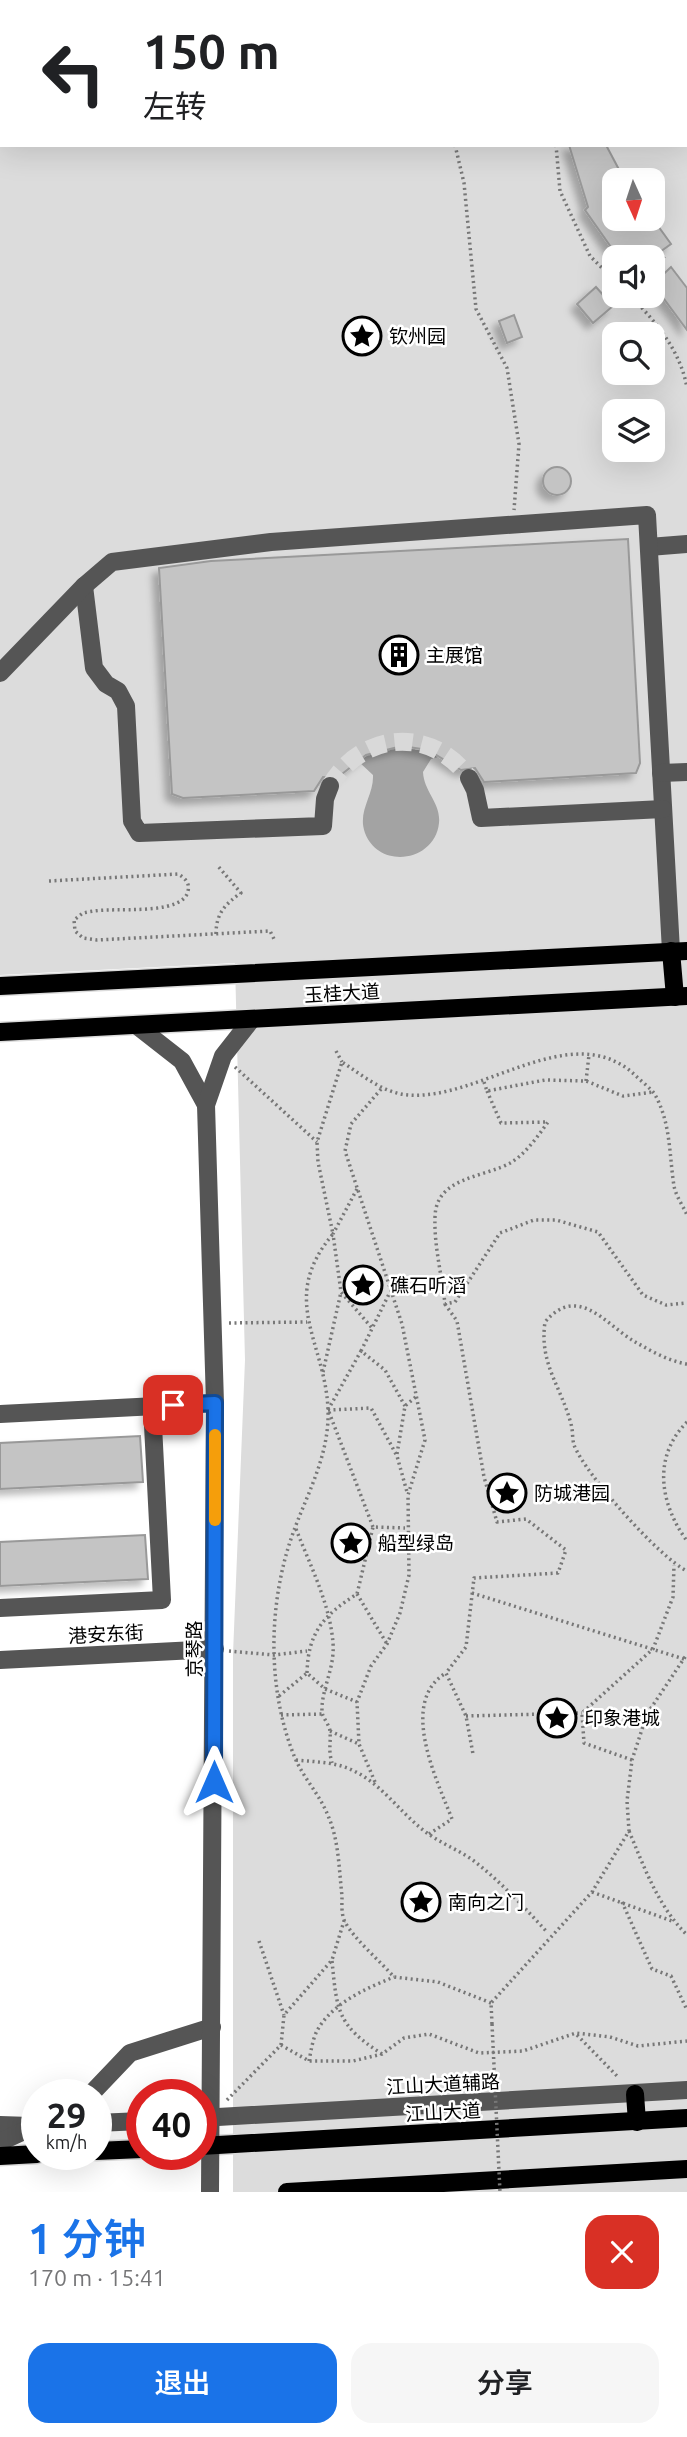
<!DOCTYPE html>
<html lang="zh">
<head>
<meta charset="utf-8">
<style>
  :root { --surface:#fff; --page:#f6f6f6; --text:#202124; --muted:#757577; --accent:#1a73e8 }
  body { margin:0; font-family:Ubuntu,"Noto Sans SC",sans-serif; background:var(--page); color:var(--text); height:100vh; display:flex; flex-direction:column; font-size:26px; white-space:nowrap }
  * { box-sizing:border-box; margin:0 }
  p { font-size:23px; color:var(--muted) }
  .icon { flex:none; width:38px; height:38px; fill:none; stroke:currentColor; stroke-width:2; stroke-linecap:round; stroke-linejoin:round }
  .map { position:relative; height:2192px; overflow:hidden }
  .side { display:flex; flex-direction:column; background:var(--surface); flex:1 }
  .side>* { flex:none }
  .top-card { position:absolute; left:0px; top:0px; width:688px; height:147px; box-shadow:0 7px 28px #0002; background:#fff; color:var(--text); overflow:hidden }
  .needle { width:46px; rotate:177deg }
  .fabs { position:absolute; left:602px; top:168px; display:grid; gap:14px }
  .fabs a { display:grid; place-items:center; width:63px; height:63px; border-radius:14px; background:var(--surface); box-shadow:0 7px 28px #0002; font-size:35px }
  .speed { position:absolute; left:21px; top:2079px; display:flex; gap:14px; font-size:35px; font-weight:700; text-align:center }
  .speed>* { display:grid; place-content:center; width:91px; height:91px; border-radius:50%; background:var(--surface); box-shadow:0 7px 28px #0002; line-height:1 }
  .speed small { font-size:18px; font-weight:400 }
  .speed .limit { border:10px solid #d22; background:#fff; color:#111 }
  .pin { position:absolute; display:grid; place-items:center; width:60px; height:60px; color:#fff; margin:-30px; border-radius:14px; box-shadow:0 4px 10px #0006 }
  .me { position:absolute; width:77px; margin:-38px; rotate:0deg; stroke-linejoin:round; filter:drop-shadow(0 0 5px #0008) }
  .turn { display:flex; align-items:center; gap:24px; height:147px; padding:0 28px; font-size:32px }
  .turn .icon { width:91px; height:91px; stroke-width:2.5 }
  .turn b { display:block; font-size:49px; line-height:60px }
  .round { display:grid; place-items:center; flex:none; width:74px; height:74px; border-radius:21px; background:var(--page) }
  .headline { display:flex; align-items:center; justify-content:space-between; height:119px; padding:0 28px }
  h1 { font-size:42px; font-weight:600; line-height:52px; color:var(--accent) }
  .cta { display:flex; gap:14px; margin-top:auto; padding:14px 28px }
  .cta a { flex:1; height:80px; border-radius:21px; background:var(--accent); color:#fff; font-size:28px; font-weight:600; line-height:80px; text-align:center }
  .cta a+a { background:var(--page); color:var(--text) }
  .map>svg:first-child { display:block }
</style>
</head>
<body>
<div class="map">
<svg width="687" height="2192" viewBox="0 0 687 2192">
  <defs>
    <filter id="shadow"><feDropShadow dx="-6" dy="6" stdDeviation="3.5" flood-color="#0004"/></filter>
  </defs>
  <rect width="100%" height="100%" fill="#fff"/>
  <path fill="#dcdcdc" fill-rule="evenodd" d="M0 0H687V2192H233V1654L245 1360 235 963 0 975ZM2 2H686V145H2ZM614 180H653V219H614ZM614 257H653V296H614ZM614 334H653V373H614ZM614 411H653V450H614Z"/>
  <path fill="#a3a3a3" d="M397 747 425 751 438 757 431 759 423 772C424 792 441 803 439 823 435 862 379 870 365 833 357 811 374 796 373 775L358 761 370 754Z"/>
  <g fill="#c4c4c4" stroke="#999" stroke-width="2" filter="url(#shadow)">
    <path d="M569 145H606L624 179 614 180V219H653L671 244 660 252 664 257H618L585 210 588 207Z"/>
    <path d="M671 267 687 288V330L653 284Z"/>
    <path d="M596 287 613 306 593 323 577 304Z"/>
    <path d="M514 315 522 337 507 343 499 321Z"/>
    <circle cx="557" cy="481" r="14"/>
    <path d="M628 539 640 763 636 773 484 782 475 768 461 770 428 750 402 746 366 755 337 778 323 777 314 791 183 798 172 794 159 568 211 561Z"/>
    <path d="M140 1436 143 1482 0 1489V1443Z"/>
    <path d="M145 1535 148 1579 0 1586V1542Z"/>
  </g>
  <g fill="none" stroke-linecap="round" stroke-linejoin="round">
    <path stroke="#d9d9d9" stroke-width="18" stroke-dasharray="18 9" stroke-linecap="butt" d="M330 786C362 731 432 726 469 778"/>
    <defs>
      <g id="major">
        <path d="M671 951 675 997"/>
        <path d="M0 986 687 951"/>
        <path d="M0 1032 687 996"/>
        <path d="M635 2094 637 2122"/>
        <path d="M201 2146 687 2118"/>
        <path d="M96 2151 142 2149"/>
        <path d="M0 2156 37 2154"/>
        <path d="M287 2192 687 2169"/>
      </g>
    </defs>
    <use href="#major" stroke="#dbdbdb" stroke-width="21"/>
    <g stroke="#777" stroke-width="3.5" stroke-dasharray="2 3.5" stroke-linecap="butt">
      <path d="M408 0 409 2"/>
      <path d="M517 2 522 0"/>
      <path d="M455 145 464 183 476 309 507 368 519 444 514 510"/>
      <path d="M556 145 560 191 590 256 614 280"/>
      <path d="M630 296C656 321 681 352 687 388"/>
      <path d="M49 881 178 874C185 878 190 883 188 891 184 913 128 909 110 910 101 910 92 911 83 913L74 920 75 931 83 938 97 940 270 931 274 939"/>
      <path d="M216 934C216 914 225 904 241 893L217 865"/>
      <path d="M336 1051 342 1062"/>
      <path d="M235 1067 317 1142"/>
      <path d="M586 1081 589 1055"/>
      <path d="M484 1082 487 1091 545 1080 586 1081 623 1096 653 1092"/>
      <path d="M487 1091 501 1123 548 1122C538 1136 527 1152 512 1162 485 1178 435 1176 435 1218 434 1246 442 1276 445 1304L455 1302 500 1233 534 1220H556L598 1232 643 1295 666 1305 687 1303"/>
      <path d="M357 1189 333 1234 341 1292 372 1328"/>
      <path d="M445 1304 457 1321 484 1477 497 1522 526 1519 566 1550 558 1573 474 1578 466 1647 446 1673 466 1716 473 1754"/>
      <path d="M229 1323 307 1322"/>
      <path d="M361 1351 390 1292"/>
      <path d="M687 1364C668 1361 649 1350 632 1340 605 1323 577 1284 545 1322 539 1364 561 1386 571 1424 573 1430 572 1438 574 1445 585 1474 660 1558 687 1571"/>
      <path d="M323 1372 341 1292"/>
      <path d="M328 1410 361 1351 385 1370 405 1406"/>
      <path d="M328 1410 371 1408 397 1456 407 1492"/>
      <path d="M329 1412 373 1527"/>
      <path d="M687 1422C652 1457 660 1504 687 1541"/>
      <path d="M397 1454 405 1406 418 1395"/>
      <path d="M296 1529C310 1565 330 1604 333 1643 335 1669 321 1689 322 1712 323 1719 330 1725 330 1732 331 1745 328 1749 332 1763"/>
      <path d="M472 1593 684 1659"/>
      <path d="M357 1594 387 1644"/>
      <path d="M229 1651 274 1655 307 1651"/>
      <path d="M307 1673C308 1632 324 1615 357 1594L373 1527 405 1528"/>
      <path d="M279 1696 307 1673 325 1689 357 1702"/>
      <path d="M281 1715 322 1714"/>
      <path d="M466 1716 582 1713"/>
      <path d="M330 1731 359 1744"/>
      <path d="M296 1760C316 1762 337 1762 354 1771 383 1785 401 1814 427 1833 442 1844 459 1850 474 1861 501 1882 524 1907 547 1932"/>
      <path d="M632 1760 584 1743 582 1713 653 1649 673 1597 674 1565"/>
      <path d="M375 1782 359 1744 357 1702 371 1666 387 1644 400 1613 409 1575 408 1495 425 1440 402 1324 345 1151 351 1124 382 1088"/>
      <path d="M629 1831C645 1869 658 1906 687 1935"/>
      <path d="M429 1834 452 1819C437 1780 398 1702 446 1673"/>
      <path d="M592 1892 672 1921"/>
      <path d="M622 1902 652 1969 671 1976 687 2010"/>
      <path d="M259 1941 284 2015"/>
      <path d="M332 1961C337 2011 337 2025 382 2054"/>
      <path d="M491 2003 438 1982 394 1977C380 1961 354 1939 345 1922 341 1915 342 1903 342 1896 339 1870 339 1842 329 1818 321 1796 304 1779 295 1758 268 1693 268 1612 289 1545 303 1500 330 1459 328 1409 325 1341 278 1299 333 1234L318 1162 317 1142 342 1062C362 1075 383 1093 408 1095 481 1101 571 1016 635 1075 641 1081 649 1087 654 1093 671 1122 669 1154 674 1186 676 1196 683 1206 687 1215"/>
      <path d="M492 2024 491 2003 592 1892 629 1831 627 1801 632 1760 647 1714 687 1654"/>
      <path d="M577 2035 618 2077"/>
      <path d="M281 2045 284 2015 332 1960 344 1921"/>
      <path d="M309 2061C311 2051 313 2037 318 2029 334 2002 367 1988 394 1977"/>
      <path d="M227 2100 281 2045 309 2061H353L382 2054 404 2038 429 2034 479 2053 523 2051 576 2033 610 2037 638 2046 687 2041"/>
    </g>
    <g stroke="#555" stroke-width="18">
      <path d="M649 547 687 544"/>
      <path d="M84 586 94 668 106 684 118 691 126 706 132 821 139 833 323 826 325 799 330 786"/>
      <path d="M0 673 84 586 112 562 271 542 647 515 671 951"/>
      <path d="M661 773 687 772"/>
      <path d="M469 778 475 790 481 818 663 809"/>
      <path d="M136 1025 182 1061 206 1105"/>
      <path d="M0 1414 215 1403"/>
      <path d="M0 1608 162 1600 152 1406"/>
      <path d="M0 1660 215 1649"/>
      <path d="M90 2095 130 2053 212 2027"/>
      <path d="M201 2118 687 2090"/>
      <path d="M96 2123 142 2121"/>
      <path d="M0 2125 30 2126"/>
      <path d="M0 2142 37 2125"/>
      <path d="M210 2192 215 1403 206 1105 223 1056 252 1019"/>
    </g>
    <use href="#major" stroke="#000" stroke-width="18"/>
    <path stroke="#777" stroke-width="3.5" stroke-dasharray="2 3.5" stroke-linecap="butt" d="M492 2024 500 2192"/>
  </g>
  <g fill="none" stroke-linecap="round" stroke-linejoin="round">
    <defs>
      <path id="route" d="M173 1405 215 1403 214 1782"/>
    </defs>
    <use href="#route" stroke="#114b97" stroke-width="18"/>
    <use href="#route" stroke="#1a73e8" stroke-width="12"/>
    <path stroke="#f59e0b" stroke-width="12" d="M215 1435V1520"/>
  </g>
  <defs>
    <symbol id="sight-ring" viewBox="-11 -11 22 22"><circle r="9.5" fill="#fff" stroke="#000" stroke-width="1.5"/><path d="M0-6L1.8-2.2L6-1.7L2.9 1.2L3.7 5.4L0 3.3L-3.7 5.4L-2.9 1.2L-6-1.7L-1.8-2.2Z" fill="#000"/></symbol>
    <symbol id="building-ring" viewBox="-11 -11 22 22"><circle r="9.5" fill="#fff" stroke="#000" stroke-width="1.5"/><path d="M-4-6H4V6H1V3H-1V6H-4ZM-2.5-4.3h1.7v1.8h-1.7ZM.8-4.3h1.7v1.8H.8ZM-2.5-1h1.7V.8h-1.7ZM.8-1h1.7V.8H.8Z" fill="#000"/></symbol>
  </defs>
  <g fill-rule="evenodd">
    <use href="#sight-ring" x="340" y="314" width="44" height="44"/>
    <use href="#building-ring" x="377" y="633" width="44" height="44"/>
    <use href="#sight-ring" x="341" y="1263" width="44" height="44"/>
    <use href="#sight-ring" x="485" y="1471" width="44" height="44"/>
    <use href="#sight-ring" x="329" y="1521" width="44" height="44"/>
    <use href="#sight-ring" x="535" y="1696" width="44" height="44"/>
    <use href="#sight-ring" x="399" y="1880" width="44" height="44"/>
  </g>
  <g text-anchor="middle" stroke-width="5" stroke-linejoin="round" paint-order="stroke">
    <g font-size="19" fill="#000" stroke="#fff" text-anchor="start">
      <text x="389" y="343">钦州园</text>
      <text x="426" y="662">主展馆</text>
      <text x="390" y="1292">礁石听滔</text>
      <text x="534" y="1500">防城港园</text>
      <text x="378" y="1550">船型绿岛</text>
      <text x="584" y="1725">印象港城</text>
      <text x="448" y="1909">南向之门</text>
    </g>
    <g font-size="19" fill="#000" stroke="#fff">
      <text transform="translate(342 993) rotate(-3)" y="7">玉桂大道</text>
      <text transform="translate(106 1634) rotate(-3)" y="7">港安东街</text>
      <text transform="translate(194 1649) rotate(-90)" y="7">京琴路</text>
      <text transform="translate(443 2084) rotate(-3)" y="7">江山大道辅路</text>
      <text transform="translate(443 2112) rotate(-3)" y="7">江山大道</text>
    </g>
  </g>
</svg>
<div class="fabs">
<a><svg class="needle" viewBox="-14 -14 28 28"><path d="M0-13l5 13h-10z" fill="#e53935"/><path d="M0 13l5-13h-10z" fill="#757577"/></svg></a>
<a><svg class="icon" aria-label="sound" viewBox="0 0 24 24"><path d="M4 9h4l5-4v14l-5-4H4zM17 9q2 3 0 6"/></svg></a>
<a><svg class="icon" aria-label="search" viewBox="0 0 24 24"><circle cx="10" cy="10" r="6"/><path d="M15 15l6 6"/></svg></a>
<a><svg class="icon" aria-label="layers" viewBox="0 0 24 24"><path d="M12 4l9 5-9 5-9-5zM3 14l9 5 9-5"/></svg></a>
</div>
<div class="speed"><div>29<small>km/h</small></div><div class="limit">40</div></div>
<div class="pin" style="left:173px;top:1405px;background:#d93025"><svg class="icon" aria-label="arrive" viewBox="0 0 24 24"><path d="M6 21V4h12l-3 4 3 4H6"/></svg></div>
<svg class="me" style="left:214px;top:1782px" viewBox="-20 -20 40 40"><path d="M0-17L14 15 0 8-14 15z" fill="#1a73e8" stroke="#fff" stroke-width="4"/></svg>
<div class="top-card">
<div class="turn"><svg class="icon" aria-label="left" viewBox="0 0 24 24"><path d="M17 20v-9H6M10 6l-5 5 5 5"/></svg><div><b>150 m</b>左转</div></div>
</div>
</div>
<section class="side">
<div class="headline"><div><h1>1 分钟</h1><p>170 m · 15:41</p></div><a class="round" style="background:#d93025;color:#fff"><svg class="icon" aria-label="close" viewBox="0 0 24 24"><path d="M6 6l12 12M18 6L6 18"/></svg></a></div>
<div class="cta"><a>退出</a><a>分享</a></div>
</section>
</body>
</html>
